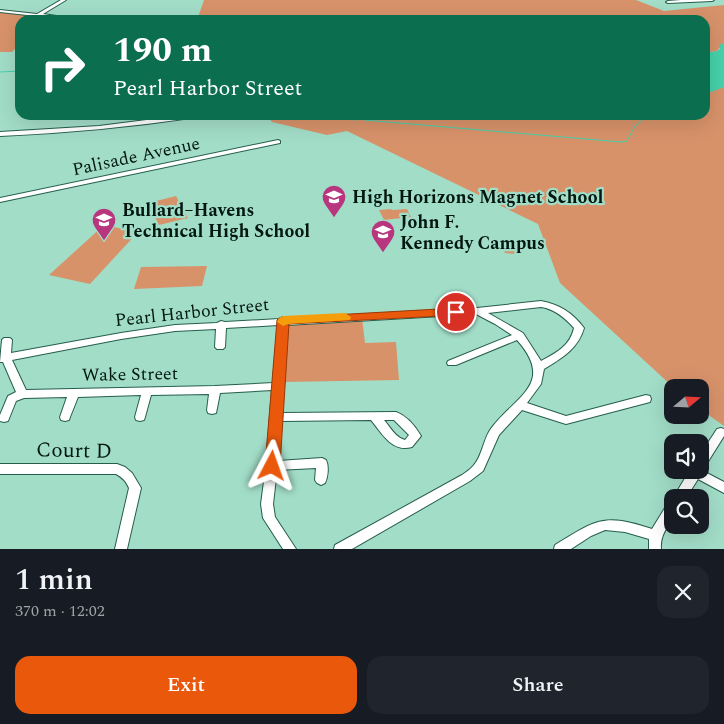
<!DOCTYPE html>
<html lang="en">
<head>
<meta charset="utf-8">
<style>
  :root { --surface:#171b24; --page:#20242c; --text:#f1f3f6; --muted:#9ea1a6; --accent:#ea580c }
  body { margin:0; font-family:Spectral,serif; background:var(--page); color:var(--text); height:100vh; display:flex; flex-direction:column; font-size:19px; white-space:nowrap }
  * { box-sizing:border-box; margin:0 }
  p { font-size:16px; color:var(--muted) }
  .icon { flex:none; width:28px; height:28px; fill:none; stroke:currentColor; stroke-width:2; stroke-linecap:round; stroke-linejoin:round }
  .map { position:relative; height:549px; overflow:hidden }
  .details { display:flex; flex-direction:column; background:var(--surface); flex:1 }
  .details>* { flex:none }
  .top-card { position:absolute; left:15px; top:15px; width:695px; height:105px; border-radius:15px; box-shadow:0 5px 20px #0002; background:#0b6e4f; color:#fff; overflow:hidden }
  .needle { width:32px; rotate:71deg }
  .buttons { position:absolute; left:664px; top:379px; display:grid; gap:10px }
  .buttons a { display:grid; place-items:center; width:45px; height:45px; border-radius:10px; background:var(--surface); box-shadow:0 5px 20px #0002; font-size:25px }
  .pin { position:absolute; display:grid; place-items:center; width:42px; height:42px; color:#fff; margin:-21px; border:2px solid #fff; border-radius:50%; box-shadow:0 1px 5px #0007 }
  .me { position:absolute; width:55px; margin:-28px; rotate:4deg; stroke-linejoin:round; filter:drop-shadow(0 0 4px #0008) }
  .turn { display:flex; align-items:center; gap:18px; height:105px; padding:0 15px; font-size:22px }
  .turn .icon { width:65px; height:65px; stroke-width:2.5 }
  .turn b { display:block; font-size:35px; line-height:42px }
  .round { display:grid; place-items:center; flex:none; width:52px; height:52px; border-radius:15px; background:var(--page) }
  .headline { display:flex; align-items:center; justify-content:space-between; height:85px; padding:0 15px }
  h1 { font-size:30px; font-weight:600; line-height:38px }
  .cta { display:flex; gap:10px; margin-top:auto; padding:10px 15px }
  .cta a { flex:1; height:58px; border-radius:15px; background:var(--accent); color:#fff; font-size:20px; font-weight:600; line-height:58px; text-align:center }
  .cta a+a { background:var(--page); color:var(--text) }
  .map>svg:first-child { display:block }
</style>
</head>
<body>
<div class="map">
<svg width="724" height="549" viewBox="0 0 724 549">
  <rect width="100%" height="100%" fill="#a2ddc8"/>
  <g fill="#d7926a">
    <path d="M204 0H636L664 11 724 5V43L717 51 705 53V20H197Z"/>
    <path d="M0 12 52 19 57 20H20V44L12 52H0Z"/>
    <path d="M724 87V426L700 409V388L673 387 560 283 538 224 347 131 327 135 272 122 266 115H705V92Z"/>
    <path d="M176 196 188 218 159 225 148 203Z"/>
    <path d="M391 209 392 210 407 209 411 217 384 220 379 210Z"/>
    <path d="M104 225 138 232 90 284 49 275Z"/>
    <path d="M513 240 521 245 520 249 515 254 505 253 501 244 503 241Z"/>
    <path d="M207 266 202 286 134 289 141 267Z"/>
    <path d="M362 318 365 343 396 342 399 380 283 382 288 323Z"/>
  </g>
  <path fill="#46d1ab" d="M724 43V87L711 92H705V61L709 59 705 57V53L717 51 720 49 719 45Z"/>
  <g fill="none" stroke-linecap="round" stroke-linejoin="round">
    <g stroke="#46d1ab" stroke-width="1">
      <path d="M0 72 20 71"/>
      <path d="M310 115 356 120"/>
      <path d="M364 120 621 142 627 141 635 126 648 115"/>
    </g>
    <defs>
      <g id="minor">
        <path d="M61 0H66L43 14 63 17 144 18 147 20 63 19 0 12V10L37 14Z"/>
        <path d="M681 0H714L712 1 668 3 666 2 668 1Z"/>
        <path d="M186 115H201L198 117C132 127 66 133 0 136V132L99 126Z"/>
        <path d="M278 140 280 141V143L0 202V198Z"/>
        <path d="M541 301C559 304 573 313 584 328 578 349 562 358 544 369L541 384 527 403 566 416 646 395 650 396 651 399 650 402 566 424 522 410 499 435 483 471 470 481 352 549H334L335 545 462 475C466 472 471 469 474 465 482 456 483 441 490 430 513 397 557 385 517 340L456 365H448L447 363 448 361 512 335 495 324 476 314 287 325 281 413 396 412C407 416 415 426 421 436L412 447C392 453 382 433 371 420L281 421 278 461 322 458 326 460C329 466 328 477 325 483L321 485 317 483 315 480 316 468 277 470 273 504 275 517 296 549H283L263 518 261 504 266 466 272 390 220 393 216 413 212 414 208 413 207 410 209 394 151 395 145 417 144 420 140 421 136 420 135 417 141 395 78 397 70 417 69 420 65 421 61 420 60 417 67 397 24 398 16 401 8 421 4 422 0 421V415L8 396 16 392 3 362H0L2 340 4 338H10L12 340 11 353 121 333 175 325 217 323 221 321 225 322 279 319 283 317 287 319 477 308ZM541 307C555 309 565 318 574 328 570 346 556 353 541 361L523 333 488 313ZM278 325 273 383 215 386 26 390 12 360 121 339 175 331 216 329 215 347 217 349H223L225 347 226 328ZM384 420H394L409 435 405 440C396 438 390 427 384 420Z"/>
        <path d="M721 428 724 429V436L704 468 702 469 703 471 724 482V493L698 479 686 498H673L690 470H700V455L717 429Z"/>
        <path d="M0 464H117L125 467 132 473 141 488 127 549H115L129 488C126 481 122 477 116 474H0Z"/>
        <path d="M672 502C673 506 674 514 672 518 666 530 660 536 661 549H649V539L625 532 605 530 591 536 571 549H554L555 545C597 519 604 513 652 529L668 503Z"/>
      </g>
    </defs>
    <use href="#minor" stroke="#255e4d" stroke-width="2"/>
    <use href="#minor" fill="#fff" fill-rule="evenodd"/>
  </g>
  <path fill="#ea580c" stroke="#983908" d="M456 308 460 309 462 312 460 315 289 324 280 466 277 470 272 472 267 470 265 466 277 320 279 318Z"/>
  <path fill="#f59e0b" d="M345 313 351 317 350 320 288 324 283 326 277 322 279 318 283 316Z"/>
  <defs>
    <symbol id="school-pin" viewBox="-11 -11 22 30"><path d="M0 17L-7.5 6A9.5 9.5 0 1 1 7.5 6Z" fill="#b8367e" stroke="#a2ddc8"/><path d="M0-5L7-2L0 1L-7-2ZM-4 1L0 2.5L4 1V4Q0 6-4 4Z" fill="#fff"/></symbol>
  </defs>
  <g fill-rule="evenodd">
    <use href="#school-pin" x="320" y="183" width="28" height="38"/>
    <use href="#school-pin" x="90" y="206" width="28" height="38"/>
    <use href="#school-pin" x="369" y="218" width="28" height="38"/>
  </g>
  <g text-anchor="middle" stroke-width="4.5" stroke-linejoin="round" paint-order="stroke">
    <g font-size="18" fill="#021711" stroke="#a2ddc8">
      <text transform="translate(136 156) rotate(-12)" y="6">Palisade Avenue</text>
      <text transform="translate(192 312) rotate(-6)" y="6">Pearl Harbor Street</text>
      <text transform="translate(130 374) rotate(-1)" y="6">Wake Street</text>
    </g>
    <g font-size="18" font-weight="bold" fill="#021711" stroke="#a2ddc8" text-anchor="start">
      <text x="352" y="203">High Horizons Magnet School</text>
      <text x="122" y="216">Bullard–Havens<tspan x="122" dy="21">Technical High School</tspan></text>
      <text x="400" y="228">John F.<tspan x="400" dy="21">Kennedy Campus</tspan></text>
    </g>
    <g font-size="21" fill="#021711" stroke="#a2ddc8">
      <text transform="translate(74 450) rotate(1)" y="7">Court D</text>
    </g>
  </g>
</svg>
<div class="buttons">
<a><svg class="needle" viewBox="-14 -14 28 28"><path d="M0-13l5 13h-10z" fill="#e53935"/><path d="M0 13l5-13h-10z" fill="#9ea1a6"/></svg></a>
<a><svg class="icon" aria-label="sound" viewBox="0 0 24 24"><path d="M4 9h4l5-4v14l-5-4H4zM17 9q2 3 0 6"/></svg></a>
<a><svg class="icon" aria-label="search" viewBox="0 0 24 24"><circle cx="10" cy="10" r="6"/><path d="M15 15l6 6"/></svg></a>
</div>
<div class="pin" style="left:456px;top:312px;background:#d93025"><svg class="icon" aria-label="arrive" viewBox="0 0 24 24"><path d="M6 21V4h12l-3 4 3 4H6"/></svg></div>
<svg class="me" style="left:272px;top:466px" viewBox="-20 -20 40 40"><path d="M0-17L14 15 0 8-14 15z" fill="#ea580c" stroke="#fff" stroke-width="4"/></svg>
<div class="top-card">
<div class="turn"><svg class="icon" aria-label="right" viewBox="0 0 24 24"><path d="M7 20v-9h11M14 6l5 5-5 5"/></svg><div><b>190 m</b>Pearl Harbor Street</div></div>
</div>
</div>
<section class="details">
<div class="headline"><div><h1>1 min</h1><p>370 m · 12:02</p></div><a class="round"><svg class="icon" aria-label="close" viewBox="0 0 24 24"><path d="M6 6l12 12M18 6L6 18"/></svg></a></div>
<div class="cta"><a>Exit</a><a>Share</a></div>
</section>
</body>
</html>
